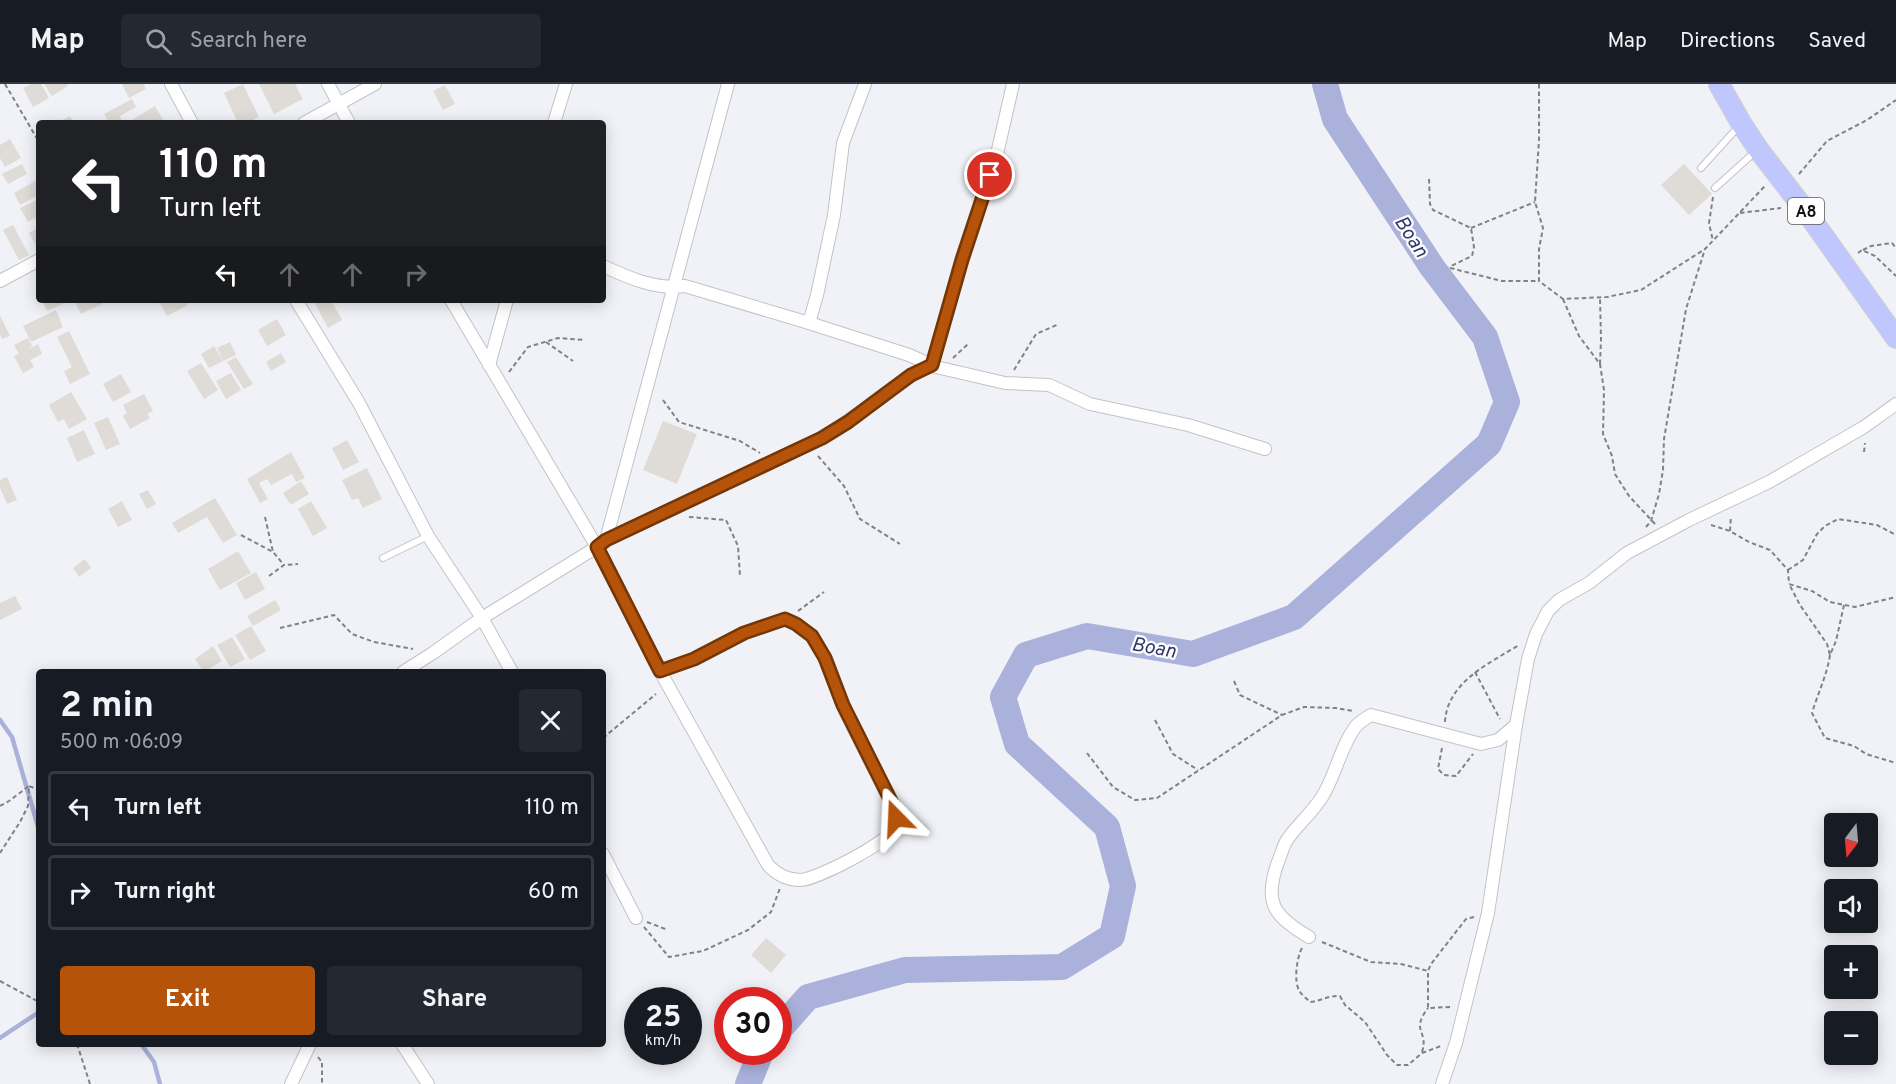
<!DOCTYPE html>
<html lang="en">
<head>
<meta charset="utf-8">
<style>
  :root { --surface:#171b24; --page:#242831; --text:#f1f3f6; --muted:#9ea1a6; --line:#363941; --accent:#b45309 }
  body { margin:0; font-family:Overpass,sans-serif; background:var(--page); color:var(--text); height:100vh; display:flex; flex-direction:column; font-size:22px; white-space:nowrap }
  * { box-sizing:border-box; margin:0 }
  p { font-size:20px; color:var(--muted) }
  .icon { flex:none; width:33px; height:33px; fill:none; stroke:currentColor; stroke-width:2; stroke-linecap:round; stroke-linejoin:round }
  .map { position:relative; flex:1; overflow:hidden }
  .details { position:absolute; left:36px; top:585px; width:570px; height:378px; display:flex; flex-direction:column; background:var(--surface); border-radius:6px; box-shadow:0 3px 15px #0003 }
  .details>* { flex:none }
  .hud { position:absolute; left:36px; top:36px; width:570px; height:183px; border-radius:6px; box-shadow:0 3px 15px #0003; background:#202124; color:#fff; overflow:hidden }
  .needle { width:39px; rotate:196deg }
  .controls { position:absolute; left:1824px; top:729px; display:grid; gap:12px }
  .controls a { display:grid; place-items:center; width:54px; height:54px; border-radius:6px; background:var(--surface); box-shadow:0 3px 15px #0003; font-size:30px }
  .speed { position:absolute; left:624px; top:903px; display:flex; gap:12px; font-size:30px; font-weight:700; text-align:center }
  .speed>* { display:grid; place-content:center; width:78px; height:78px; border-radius:50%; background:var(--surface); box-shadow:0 3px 15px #0003; line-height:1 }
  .speed small { font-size:15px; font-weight:400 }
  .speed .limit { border:9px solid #d22; background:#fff; color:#111 }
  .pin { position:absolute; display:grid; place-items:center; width:51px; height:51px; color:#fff; margin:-26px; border:3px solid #fff; border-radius:50%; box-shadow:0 2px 6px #0007 }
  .me { position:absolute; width:66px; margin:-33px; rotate:339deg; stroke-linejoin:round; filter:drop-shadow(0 0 4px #0008) }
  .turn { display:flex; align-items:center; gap:21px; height:126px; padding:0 24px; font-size:27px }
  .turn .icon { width:78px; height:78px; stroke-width:2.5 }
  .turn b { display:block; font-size:42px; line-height:51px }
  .lanes { display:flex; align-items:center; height:57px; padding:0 24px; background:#0003; justify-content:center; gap:30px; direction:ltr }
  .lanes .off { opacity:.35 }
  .round { display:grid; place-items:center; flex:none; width:63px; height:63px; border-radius:6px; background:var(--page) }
  .headline { display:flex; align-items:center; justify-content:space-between; height:102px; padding:0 24px }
  h1 { font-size:36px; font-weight:700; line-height:45px }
  .button { display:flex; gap:12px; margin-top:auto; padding:12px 24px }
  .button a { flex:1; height:69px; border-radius:6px; background:var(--accent); color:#fff; font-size:24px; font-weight:700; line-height:69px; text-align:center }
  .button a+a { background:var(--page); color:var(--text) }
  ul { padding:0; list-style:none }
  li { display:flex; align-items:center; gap:18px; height:75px; margin:0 12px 9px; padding:0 12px; border:3px solid var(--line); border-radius:6px }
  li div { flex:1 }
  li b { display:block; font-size:22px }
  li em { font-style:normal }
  header { display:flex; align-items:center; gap:36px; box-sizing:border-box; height:84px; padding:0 30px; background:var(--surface); border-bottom:2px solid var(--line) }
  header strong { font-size:28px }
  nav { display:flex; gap:33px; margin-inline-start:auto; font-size:21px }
  .search { width:420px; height:54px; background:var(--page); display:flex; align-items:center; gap:15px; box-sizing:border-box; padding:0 21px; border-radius:6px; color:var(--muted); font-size:22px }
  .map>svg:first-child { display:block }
</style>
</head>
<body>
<header>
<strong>Map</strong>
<div class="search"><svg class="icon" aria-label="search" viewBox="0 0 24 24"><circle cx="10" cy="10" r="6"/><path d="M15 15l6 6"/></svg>Search here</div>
<nav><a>Map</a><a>Directions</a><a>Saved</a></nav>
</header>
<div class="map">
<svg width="1896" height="1000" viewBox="0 0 1896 1000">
  <rect width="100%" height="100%" fill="#f1f2f8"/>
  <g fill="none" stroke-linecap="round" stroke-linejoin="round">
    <g stroke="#aab2db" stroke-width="4.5">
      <path d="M0 636 12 653 39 746"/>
      <path d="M0 954 39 928"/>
      <path d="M141 960 154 978 160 1000"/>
    </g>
    <g stroke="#aab2db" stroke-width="26">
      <path d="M778 947 808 913 905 886 1062 883 1112 852 1123 802 1107 743 1017 660 1003 613 1026 571 1087 552 1193 570 1294 533 1489 360 1507 318 1485 253 1432 183 1335 35 1325 0"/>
      <path d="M748 1000 761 968"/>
    </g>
  </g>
  <g fill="#dfdcd7">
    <path d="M31 0H41L49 14 33 23 23 4Z"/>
    <path d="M44 0H67L68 2 52 12Z"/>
    <path d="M122 0H144L146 5 129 14Z"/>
    <path d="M243 0 259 33 246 39H238L224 9Z"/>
    <path d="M259 0H295L303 15 274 30Z"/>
    <path d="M445 1 455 20 443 26 433 7Z"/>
    <path d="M132 15 136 23 120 32 123 39H110L104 30Z"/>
    <path d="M155 22 165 39H127Z"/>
    <path d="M70 32 74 39H57Z"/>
    <path d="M10 55 21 74 5 83 0 74V61Z"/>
    <path d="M22 80 27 90 8 100 2 90Z"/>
    <path d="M1684 80 1712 110 1689 131 1661 101Z"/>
    <path d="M37 96 39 100V111L20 121 14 109Z"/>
    <path d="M39 115V132L28 138 20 124Z"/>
    <path d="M13 141 29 171 19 176 3 146Z"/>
    <path d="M39 143V167L29 149Z"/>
    <path d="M42 216H61L63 220 47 227Z"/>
    <path d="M74 216H100L102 220 81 230Z"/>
    <path d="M158 216H186L188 221 167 232Z"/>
    <path d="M313 216H331L342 236 328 244Z"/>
    <path d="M56 226 63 243 31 258 23 242Z"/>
    <path d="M0 231 10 252 2 255 0 251Z"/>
    <path d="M277 235 286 251 267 262 258 246Z"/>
    <path d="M69 247 90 290 70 300 64 287 72 283 57 253Z"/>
    <path d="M28 254 32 262 27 266 38 260 42 270 30 276 34 283 23 289 14 272 19 270 14 261Z"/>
    <path d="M230 258 236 271 223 277 217 264Z"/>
    <path d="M214 262 223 277 209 284 201 270Z"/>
    <path d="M281 269 286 278 271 287 266 278Z"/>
    <path d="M236 273 253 300 244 305 227 278Z"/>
    <path d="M201 279 218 306 204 315 187 287Z"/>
    <path d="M231 289 241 306 226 315 216 297Z"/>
    <path d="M121 290 131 308 113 318 103 300Z"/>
    <path d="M71 308 87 335 69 345 64 335 58 338 49 321Z"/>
    <path d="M144 310 153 327 147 330 150 334 130 345 123 332 127 329 123 321Z"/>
    <path d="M108 333 120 360 106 366 94 339Z"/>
    <path d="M663 337 697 350 677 400 643 386Z"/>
    <path d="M84 346 95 370 77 378 67 354Z"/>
    <path d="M347 356 359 378 343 386 332 364Z"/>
    <path d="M291 368 305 394 296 398 292 390 271 401 267 395 259 399 268 415 260 419 247 395Z"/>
    <path d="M367 384 382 415 363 424 358 414 352 416 342 396Z"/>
    <path d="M7 393 17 416 7 420 0 404V396Z"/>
    <path d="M301 397 309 410 291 421 283 409Z"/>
    <path d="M148 406 156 420 147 425 139 410Z"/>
    <path d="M215 414 237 451 223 459 207 433 178 449 172 439Z"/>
    <path d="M122 417 132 436 118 443 108 425Z"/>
    <path d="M311 417 327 444 313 452 298 425Z"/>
    <path d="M238 467 251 489 220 506 208 485Z"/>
    <path d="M85 475 91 484 79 493 73 484Z"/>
    <path d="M256 488 265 505 245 516 236 499Z"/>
    <path d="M15 512 22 525 0 536V519Z"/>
    <path d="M275 516 281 526 253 542 247 532Z"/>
    <path d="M251 542 266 567 250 576 235 551Z"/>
    <path d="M232 553 245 575 230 583 217 561Z"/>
    <path d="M213 562 222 577 204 588 195 575Z"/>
    <path d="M766 854 786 871 771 889 751 871Z"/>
  </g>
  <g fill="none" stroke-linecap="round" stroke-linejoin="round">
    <defs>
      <g id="service">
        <path d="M1701 84 1739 42"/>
        <path d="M1715 104 1756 67"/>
        <path d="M383 474 428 452"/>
      </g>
      <g id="minor">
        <path d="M171 0 192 39"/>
        <path d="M328 0 349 39"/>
        <path d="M304 39 375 0"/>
        <path d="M554 39 566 0"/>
        <path d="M603 182C629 194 656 206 685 202L809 239 817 211 834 131 843 59 865 0"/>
        <path d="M0 197 39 176"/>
        <path d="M296 216 359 319 428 452 482 534 512 588"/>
        <path d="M451 216 597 463 660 587 768 781C777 791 787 796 801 796 817 795 888 759 894 744 897 736 895 729 893 721L843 622 825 574 812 552 796 540 785 535 744 549 694 575 660 587"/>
        <path d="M809 239 909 271 936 283 1005 299 1049 301 1090 320 1188 341 1265 365"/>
        <path d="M489 281 507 216"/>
        <path d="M606 456 728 0"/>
        <path d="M403 588 433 569 482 534 597 463 606 456 822 354C860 331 892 300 932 281L961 176 997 70 1013 0"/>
        <path d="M603 770 636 834"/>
        <path d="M1309 853C1274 832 1263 819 1278 778 1281 771 1283 762 1287 756 1297 741 1312 729 1322 713 1336 691 1340 663 1356 642 1360 638 1366 634 1371 631L1481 660 1498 656 1516 641"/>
        <path d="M402 960 428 1000"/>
        <path d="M291 1000 310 960"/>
        <path d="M1442 1000 1456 959 1488 829 1516 641 1528 575 1536 550 1548 527 1559 516 1589 499 1627 469 1689 436 1769 398 1864 343 1896 320"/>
      </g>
      <path id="primary" d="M1719 0 1741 39 1758 65 1805 126 1896 254"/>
    </defs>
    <use href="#service" stroke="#c2c3c8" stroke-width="8"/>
    <use href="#minor" stroke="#c2c3c8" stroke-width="14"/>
    <use href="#primary" stroke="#cfcfd0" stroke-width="22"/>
    <g stroke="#828286" stroke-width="2" stroke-dasharray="4.5 3" stroke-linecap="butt">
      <path d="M5 0 39 58"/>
      <path d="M1539 0V56L1535 118 1543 144 1539 165V197L1563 215 1607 213 1641 206 1705 165"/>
      <path d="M1799 90 1827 57 1867 36 1896 16"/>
      <path d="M1429 95 1430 120 1433 126 1471 144 1474 163 1472 172 1449 183"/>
      <path d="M1713 113 1709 139 1713 157"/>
      <path d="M1740 129 1781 124"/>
      <path d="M1471 144 1535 118"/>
      <path d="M1863 166 1871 162 1892 159 1896 164"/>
      <path d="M1858 169 1862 166 1875 172 1896 192"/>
      <path d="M1450 184 1502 197H1539"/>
      <path d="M1563 215 1579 252 1600 280 1604 306 1603 350 1612 372 1615 390 1629 412 1655 440"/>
      <path d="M546 258 573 277"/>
      <path d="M953 274 969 259"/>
      <path d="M1600 280 1601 255 1600 214"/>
      <path d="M1014 286 1036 250 1059 240"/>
      <path d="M509 288 528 263 558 254 585 256"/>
      <path d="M663 316 679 338 740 357 760 369"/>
      <path d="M1864 368 1865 359"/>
      <path d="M818 372 844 402 860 435 900 460"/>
      <path d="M265 433 273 468"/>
      <path d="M689 433 726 436 738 462 740 492"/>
      <path d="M1711 441 1730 447 1749 458 1770 466 1788 486 1789 500"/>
      <path d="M1646 443 1651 437 1659 410 1663 386 1664 355 1686 225 1705 165 1765 102"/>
      <path d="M1730 447 1731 432"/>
      <path d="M241 451 273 468 284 481"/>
      <path d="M1788 486 1803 476 1817 450 1825 442 1838 435 1877 441 1896 451"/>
      <path d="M269 492 284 481 298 480"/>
      <path d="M1844 521 1836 557 1830 571 1827 560 1800 521 1789 500 1812 507 1830 518 1855 523 1896 513"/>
      <path d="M798 527 824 508"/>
      <path d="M280 544 334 531 352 550 374 558 413 565"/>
      <path d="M1830 571C1827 591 1818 609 1812 629L1825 654 1854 662 1866 670 1896 679"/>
      <path d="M1475 588 1500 635"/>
      <path d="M1234 597 1240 611 1282 631"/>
      <path d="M1155 636 1173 670 1198 686"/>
      <path d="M1445 638C1447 598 1490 579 1519 561"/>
      <path d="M603 654 656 610"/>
      <path d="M1442 664 1438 685 1444 691 1456 692 1473 670"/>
      <path d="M1087 669 1113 703 1135 716 1157 714 1282 631 1304 623 1336 624 1353 627"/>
      <path d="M0 722 9 717 29 702"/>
      <path d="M0 769 20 738 28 722 29 702 39 706"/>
      <path d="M647 838 668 846"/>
      <path d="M644 843 669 873 703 867 748 846 771 828 780 804"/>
      <path d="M1322 858 1371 878 1401 880 1428 887"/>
      <path d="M1302 864C1297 873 1293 898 1300 908 1302 911 1307 915 1310 918 1321 917 1329 911 1340 912L1345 921 1365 938 1387 971 1397 981H1408L1422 969 1441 962"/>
      <path d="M0 897 39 918"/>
      <path d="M1450 923 1428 924V887L1431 880 1466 835 1474 833"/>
      <path d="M77 960 90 1000"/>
      <path d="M1422 968C1429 946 1410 948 1428 924"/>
      <path d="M318 973 322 978V1000"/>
    </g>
    <use href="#service" stroke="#fff" stroke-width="6"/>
    <use href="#minor" stroke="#fff" stroke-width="12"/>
    <use href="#primary" stroke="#bfc7fe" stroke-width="20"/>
  </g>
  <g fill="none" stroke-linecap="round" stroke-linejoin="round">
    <defs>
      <path id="route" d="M896 734 893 721 843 621 825 574 812 552 796 540 785 535 744 549 694 575 660 587 597 463 606 456 822 354 848 338 911 291 932 281 962 176 990 91"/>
    </defs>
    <use href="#route" stroke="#753606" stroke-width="15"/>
    <use href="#route" stroke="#b45309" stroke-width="10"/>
  </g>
  <g text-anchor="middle" stroke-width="4.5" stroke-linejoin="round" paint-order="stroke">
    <rect fill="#fff" stroke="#585859" stroke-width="1.5" x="1788" y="114" width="36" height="26" rx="4.5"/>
    <g font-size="16" font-weight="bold" fill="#101012">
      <text x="1806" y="133">A8</text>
    </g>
    <g font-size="20" font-style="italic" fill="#32376b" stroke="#fff">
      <text transform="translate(1412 152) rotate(57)" y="7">Boan</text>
      <text transform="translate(1154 563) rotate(10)" y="7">Boan</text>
    </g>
  </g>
</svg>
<div class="controls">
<a><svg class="needle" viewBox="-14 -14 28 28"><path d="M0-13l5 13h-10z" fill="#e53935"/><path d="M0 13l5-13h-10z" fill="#9ea1a6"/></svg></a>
<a><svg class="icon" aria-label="sound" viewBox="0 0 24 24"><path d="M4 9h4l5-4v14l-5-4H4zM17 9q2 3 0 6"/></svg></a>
<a>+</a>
<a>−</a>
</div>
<div class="speed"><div>25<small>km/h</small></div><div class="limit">30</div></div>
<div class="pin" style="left:990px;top:91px;background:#d93025"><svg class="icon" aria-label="arrive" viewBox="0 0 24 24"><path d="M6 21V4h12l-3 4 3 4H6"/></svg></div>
<svg class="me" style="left:896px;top:734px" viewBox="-20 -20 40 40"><path d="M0-17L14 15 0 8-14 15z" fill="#b45309" stroke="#fff" stroke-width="4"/></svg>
<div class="hud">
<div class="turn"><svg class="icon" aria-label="left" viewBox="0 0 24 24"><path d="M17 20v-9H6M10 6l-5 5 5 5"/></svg><div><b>110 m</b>Turn left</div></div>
<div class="lanes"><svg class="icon" aria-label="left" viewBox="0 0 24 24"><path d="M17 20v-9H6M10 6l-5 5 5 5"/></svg><svg class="icon off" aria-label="ahead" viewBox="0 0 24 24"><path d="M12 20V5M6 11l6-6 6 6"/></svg><svg class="icon off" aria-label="ahead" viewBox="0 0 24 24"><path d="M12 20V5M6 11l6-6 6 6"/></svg><svg class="icon off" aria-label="right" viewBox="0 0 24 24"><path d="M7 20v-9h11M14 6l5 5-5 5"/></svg></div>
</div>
<section class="details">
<div class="headline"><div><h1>2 min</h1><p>500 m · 06:09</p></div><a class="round"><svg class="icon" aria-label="close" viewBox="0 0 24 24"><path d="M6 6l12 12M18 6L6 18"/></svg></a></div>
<ul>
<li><svg class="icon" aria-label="left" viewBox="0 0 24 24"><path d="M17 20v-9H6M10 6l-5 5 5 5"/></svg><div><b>Turn left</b></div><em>110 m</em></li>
<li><svg class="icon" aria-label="right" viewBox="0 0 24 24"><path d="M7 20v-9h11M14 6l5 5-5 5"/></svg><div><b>Turn right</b></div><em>60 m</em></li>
</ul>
<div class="button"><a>Exit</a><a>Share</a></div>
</section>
</div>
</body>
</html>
